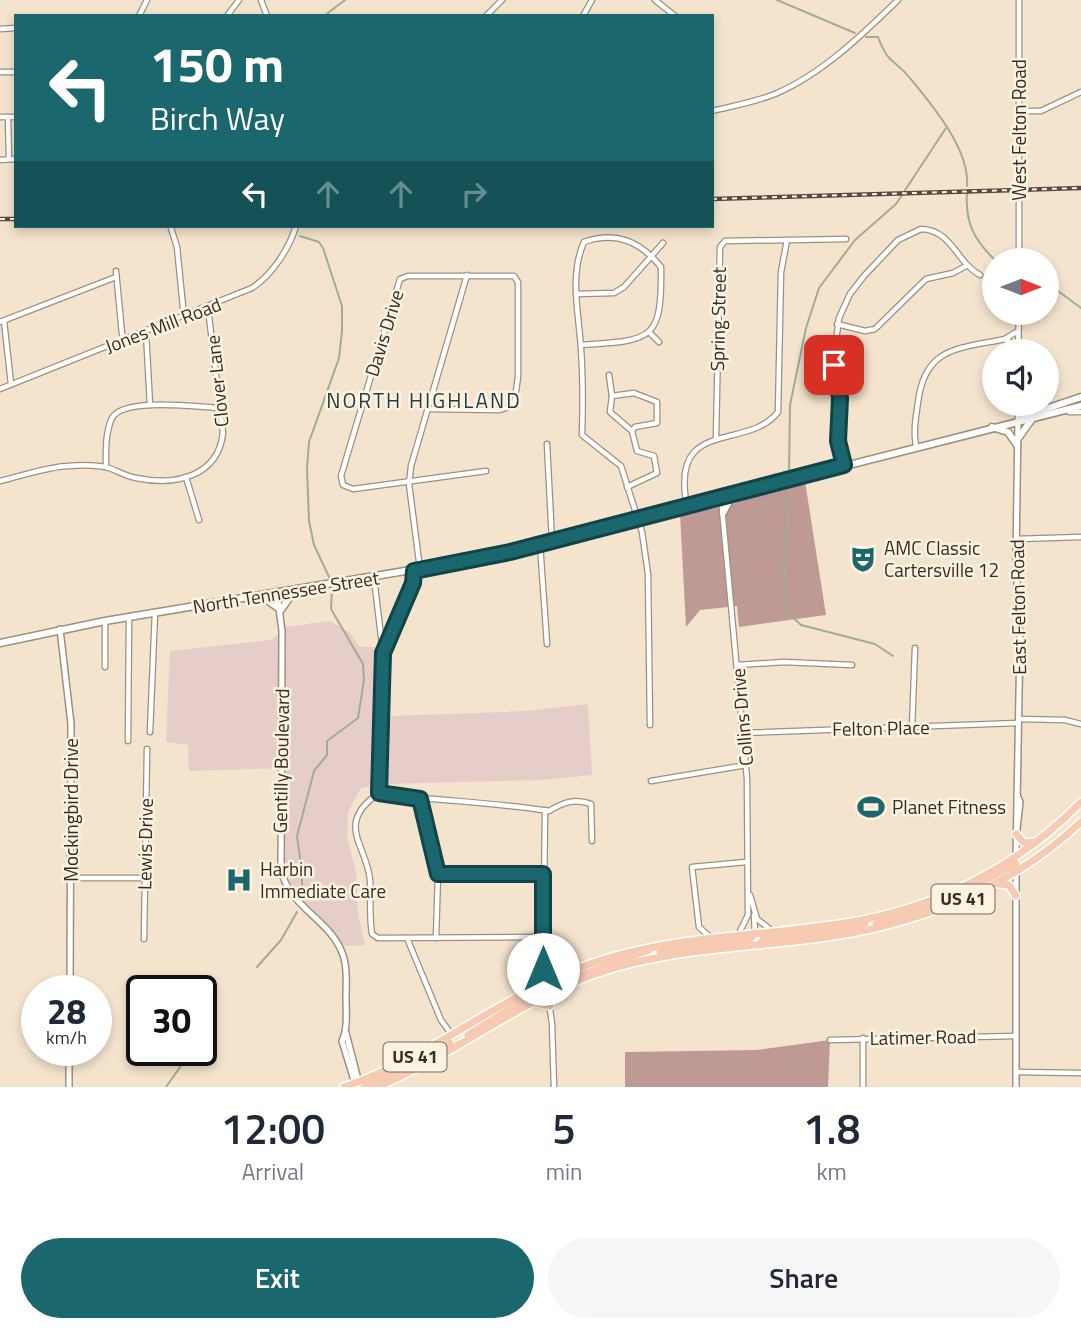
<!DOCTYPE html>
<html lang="en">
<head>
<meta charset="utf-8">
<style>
  :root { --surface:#fff; --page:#f6f6f7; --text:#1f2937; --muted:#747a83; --accent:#1a676e }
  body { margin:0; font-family:"Titillium Web",sans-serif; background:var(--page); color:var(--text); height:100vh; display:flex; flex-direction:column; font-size:26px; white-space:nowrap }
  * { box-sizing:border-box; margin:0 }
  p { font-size:23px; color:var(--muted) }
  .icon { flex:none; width:38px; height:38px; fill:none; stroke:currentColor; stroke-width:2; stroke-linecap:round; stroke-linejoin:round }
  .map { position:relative; height:1087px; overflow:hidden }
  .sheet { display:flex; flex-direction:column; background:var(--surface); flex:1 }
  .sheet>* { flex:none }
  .top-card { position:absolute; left:14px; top:14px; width:700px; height:214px; border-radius:0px; box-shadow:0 4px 10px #0003; background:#1a676e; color:#fff; overflow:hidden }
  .needle { width:46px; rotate:90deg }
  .controls { position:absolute; left:982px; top:248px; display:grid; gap:14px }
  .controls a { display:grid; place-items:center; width:77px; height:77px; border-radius:50%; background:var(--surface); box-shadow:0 4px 10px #0003; font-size:35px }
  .speed { position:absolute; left:21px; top:975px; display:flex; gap:14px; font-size:35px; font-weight:700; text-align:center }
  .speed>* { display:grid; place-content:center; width:91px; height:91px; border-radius:50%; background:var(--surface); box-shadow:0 4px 10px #0003; line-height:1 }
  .speed small { font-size:18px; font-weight:400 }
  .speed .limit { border:4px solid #111; border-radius:10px; background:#fff; color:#111 }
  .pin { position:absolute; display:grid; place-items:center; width:60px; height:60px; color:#fff; margin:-30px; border-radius:14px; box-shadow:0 4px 10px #0006 }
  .me { position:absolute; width:77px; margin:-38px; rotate:0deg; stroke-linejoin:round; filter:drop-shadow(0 0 5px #0008) }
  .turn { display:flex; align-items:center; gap:24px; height:147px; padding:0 21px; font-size:32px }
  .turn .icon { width:91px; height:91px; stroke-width:2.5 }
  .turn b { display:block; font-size:49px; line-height:60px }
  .lanes { display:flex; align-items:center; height:66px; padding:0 21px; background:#0003; justify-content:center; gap:35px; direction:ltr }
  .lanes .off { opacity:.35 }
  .eta { display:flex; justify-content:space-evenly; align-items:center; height:119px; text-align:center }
  .eta b { font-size:42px; font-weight:600; line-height:49px }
  .action { display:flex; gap:14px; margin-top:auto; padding:14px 21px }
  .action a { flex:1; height:80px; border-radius:42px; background:var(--accent); color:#fff; font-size:28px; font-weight:600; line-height:80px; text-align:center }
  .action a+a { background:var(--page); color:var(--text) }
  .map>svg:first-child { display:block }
</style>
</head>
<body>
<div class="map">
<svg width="1081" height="1087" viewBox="0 0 1081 1087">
  <rect width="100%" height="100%" fill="#f4e4ce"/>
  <path fill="#e6cdca" d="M329 621 349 632 360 647H381V720L392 716 527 711 588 704 592 775 539 780 386 784 361 788 348 812 347 836 356 873 358 915 365 945 342 946C329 926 308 911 295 892 277 866 286 800 286 768L189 771 188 745 166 742 170 651 271 640 286 627Z"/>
  <g fill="#bf9a95">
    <path d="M804 475 826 615 739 627 737 606 700 610 686 627 680 514 728 506Z"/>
    <path d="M830 1040 828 1087H625V1052L756 1050Z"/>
  </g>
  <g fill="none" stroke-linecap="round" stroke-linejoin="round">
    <g stroke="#a0ae8f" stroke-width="2">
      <path d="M777 0 855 33"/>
      <path d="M324 16 345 0"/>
      <path d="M866 37H878C889 66 894 58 910 78 933 106 970 150 967 186"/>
      <path d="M967 193C965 223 974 240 996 261"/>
      <path d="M300 236 319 242 323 248 342 306V331L339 358 309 442 307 469 309 521 314 545 330 579"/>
      <path d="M1046 282 1081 308"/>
      <path d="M789 474 790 405 806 328 819 288 855 240 896 204 946 128"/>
      <path d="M791 483 784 566 785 610 801 625 875 644 893 656"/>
      <path d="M302 896V872L297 836 314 771 327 755V741L358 718 364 680 363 664 331 609 332 590"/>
      <path d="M257 967 281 940 297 912"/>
      <path d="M201 1035 208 1025"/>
      <path d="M166 1087 192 1050"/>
    </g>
    <defs>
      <g id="minor">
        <path d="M261 0 267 16"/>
        <path d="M655 0 675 16"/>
        <path d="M139 16 147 0"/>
        <path d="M227 16 239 0"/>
        <path d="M486 16 502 0"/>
        <path d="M583 16 592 0"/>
        <path d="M0 29 16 28"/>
        <path d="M0 72H16"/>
        <path d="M712 111C733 106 755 102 775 94 822 74 862 35 898 0"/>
        <path d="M1018 111H1041L1081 92"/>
        <path d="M0 117H16"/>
        <path d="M8 117 9 159"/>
        <path d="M0 160 16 159"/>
        <path d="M171 228 177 247 184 317"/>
        <path d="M1019 261V0"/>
        <path d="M116 271 122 334 126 340"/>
        <path d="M576 294 614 293 624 287 663 243"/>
        <path d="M4 321 11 384"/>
        <path d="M0 322 116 277"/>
        <path d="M837 324 865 331 875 329 926 279 953 273 966 266"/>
        <path d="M1018 331 1005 339 1018 347"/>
        <path d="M146 332 150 405"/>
        <path d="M650 333 659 342"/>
        <path d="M581 345C652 340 662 342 661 267 640 241 616 231 584 242 569 276 579 314 581 349 583 378 583 406 582 435L621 466 642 532 648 574 650 725"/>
        <path d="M1018 352 1019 313"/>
        <path d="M609 375 612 396"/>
        <path d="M0 389 252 288C272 275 289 249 296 226"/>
        <path d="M429 409 500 410 514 405 518 377V282L514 276H408L400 279 341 476 343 485 353 489 486 471"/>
        <path d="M1069 412H1081"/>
        <path d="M1018 419V404"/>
        <path d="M716 438 720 247 725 241 846 239"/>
        <path d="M547 444 552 541"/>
        <path d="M916 446C913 431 916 417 918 402 925 347 957 349 1005 339"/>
        <path d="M844 465 838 441 840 398 834 356 839 318 850 294 864 276 898 240 921 229C952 230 956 262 980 275"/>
        <path d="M106 467C106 451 105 433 112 418 123 397 198 407 219 408"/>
        <path d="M186 477 199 520"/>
        <path d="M0 481C22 476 46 467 68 466 79 465 95 465 106 467 116 470 125 476 136 478 175 486 218 477 223 433L208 308"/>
        <path d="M627 487 657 473 654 456 637 451 632 431 635 427 657 423V402L634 393 612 396 610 412 632 431"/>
        <path d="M721 497 747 779 748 915 738 935"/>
        <path d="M687 506C669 416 747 452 778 412L781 272 787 240"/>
        <path d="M1016 539 1081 537"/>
        <path d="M540 544 547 644"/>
        <path d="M420 569 409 484 411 466 467 275"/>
        <path d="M374 578 383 653 379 793"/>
        <path d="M105 621V667"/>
        <path d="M383 653 413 583 414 571"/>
        <path d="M737 665 784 662 852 665"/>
        <path d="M1018 719 1065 720 1081 724"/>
        <path d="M912 728 915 648"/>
        <path d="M150 732 155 612"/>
        <path d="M743 733 1018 723"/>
        <path d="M128 741 129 617"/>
        <path d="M651 781 746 765"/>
        <path d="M420 799 438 874 436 938"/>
        <path d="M438 874H543"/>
        <path d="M71 878H144"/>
        <path d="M750 895 757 919 771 930"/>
        <path d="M754 915 755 933"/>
        <path d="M544 937 378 938 372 934C369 916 371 898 370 880 367 845 334 824 379 793 436 801 493 802 549 811 564 802 575 798 591 804L592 841"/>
        <path d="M407 938 441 1020 452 1035"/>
        <path d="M711 938 699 927 692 867 746 862"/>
        <path d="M144 939 147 749"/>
        <path d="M543 983 545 810"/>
        <path d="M548 995 552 1024 554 1087"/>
        <path d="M863 1038V1087"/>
        <path d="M830 1040 1016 1036"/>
        <path d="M1016 1072 1081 1073"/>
      </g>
      <g id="tertiary">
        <path d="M277 593 282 631 281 869C288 906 327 918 341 950 348 965 346 982 346 998 346 1012 348 1028 342 1041L356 1087"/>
        <path d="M60 629 71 724 70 990"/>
        <path d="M1017 795 1020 802 1017 829"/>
        <path d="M1016 857 1020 639 1016 559 1018 419"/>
        <path d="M346 1033 360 1087"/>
        <path d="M69 1087V1050"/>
        <path d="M1016 1087V870"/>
      </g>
      <g id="secondary">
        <path d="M1021 404 1029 408 1038 406"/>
        <path d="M1022 417 1081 397"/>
        <path d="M992 427 1008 432 1017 445"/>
        <path d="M1017 440 1032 419"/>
        <path d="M723 513 733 494"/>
        <path d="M261 596 280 609"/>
        <path d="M280 611 295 590"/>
        <path d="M0 643 105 621 483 558 1081 406"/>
      </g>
      <g id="primary">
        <path d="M1016 834 1024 843 1035 842"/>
        <path d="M998 884 1009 885 1016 896"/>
        <path d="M876 924 954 897 1016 864"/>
        <path d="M760 945 763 939 832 932 865 924"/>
        <path d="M660 952 750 939 755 933"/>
        <path d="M548 994 551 987 563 982 649 950"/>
        <path d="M534 1002 550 1006"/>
        <path d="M468 1035 541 990 543 983"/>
        <path d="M344 1087C432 1057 503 994 590 964 672 935 760 937 845 923 935 909 1018 867 1081 802"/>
        <path d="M364 1087 418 1063 450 1043"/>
        <path d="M377 1087C459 1053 528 993 614 968 679 949 747 947 813 939 912 927 1008 891 1081 822"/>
      </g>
    </defs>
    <use href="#minor" stroke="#9e907b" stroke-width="7"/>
    <use href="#tertiary" stroke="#9e907b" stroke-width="8"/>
    <use href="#secondary" stroke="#9e907b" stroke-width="9"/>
    <use href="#primary" stroke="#fff" stroke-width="10"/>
    <use href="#minor" stroke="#fff" stroke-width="4.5"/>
    <use href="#tertiary" stroke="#fff" stroke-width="5"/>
    <use href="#secondary" stroke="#fff" stroke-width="6"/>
    <use href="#primary" stroke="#f6cbb2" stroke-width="7"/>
    <defs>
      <g id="rail">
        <path d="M712 199 1081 188"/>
        <path d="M0 219H16"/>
      </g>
    </defs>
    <use href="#rail" stroke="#544c41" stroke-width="4.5"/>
    <use href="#rail" stroke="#fff2e0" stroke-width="2" stroke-dasharray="5" stroke-linecap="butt"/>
  </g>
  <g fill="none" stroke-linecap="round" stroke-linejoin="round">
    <defs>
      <path id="route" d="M543 969V874H438L420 799 379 793 383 653 413 583 414 571 510 552 844 465 838 441 840 398 834 365"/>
    </defs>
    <use href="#route" stroke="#114348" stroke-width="18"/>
    <use href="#route" stroke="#1a676e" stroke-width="12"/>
  </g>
  <defs>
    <symbol id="theatre-bare" viewBox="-9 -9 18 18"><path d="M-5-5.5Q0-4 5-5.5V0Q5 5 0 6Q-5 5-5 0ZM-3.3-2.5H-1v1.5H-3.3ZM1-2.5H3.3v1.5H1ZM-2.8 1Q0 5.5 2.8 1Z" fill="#1a676e" stroke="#fff2e0" stroke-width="2.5" paint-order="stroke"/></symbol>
    <symbol id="stadium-bare" viewBox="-9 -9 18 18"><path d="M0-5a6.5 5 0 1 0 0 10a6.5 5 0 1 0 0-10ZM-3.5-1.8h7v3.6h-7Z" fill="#1a676e" stroke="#fff2e0" stroke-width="2.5" paint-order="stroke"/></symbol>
    <symbol id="hospital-bare" viewBox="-9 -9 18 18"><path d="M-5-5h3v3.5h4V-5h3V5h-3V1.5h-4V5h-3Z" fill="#1a676e" stroke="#fff2e0" stroke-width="2.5" paint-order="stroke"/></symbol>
  </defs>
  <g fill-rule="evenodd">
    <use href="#theatre-bare" x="844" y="540" width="38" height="38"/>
    <use href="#stadium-bare" x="852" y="788" width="38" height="38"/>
    <use href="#hospital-bare" x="220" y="861" width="38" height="38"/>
  </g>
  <g text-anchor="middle" stroke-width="5" stroke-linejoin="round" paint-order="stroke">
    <g fill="#fff2e0" stroke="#71695d" stroke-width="2">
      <rect x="931.5" y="884.5" width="63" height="29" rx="5"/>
      <rect x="383.5" y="1042.5" width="63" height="29" rx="5"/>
    </g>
    <g font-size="18" font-weight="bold" fill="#342e25">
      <text x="963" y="905">US 41</text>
      <text x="415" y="1063">US 41</text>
    </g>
    <g font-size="19" fill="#342e25" stroke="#fff2e0">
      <text transform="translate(1019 130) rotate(-90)" y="7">West Felton Road</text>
      <text transform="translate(718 319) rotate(-89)" y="7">Spring Street</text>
      <text transform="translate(163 325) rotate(-21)" y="7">Jones Mill Road</text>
      <text transform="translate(384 333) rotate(-73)" y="7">Davis Drive</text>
      <text transform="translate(217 381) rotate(-96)" y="7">Clover Lane</text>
      <text transform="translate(286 592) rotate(-9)" y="7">North Tennessee Street</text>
      <text transform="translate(1018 607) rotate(-91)" y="7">East Felton Road</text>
      <text transform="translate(742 717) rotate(-95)" y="7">Collins Drive</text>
      <text transform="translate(881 728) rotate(-1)" y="7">Felton Place</text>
      <text transform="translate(281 761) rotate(-89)" y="7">Gentilly Boulevard</text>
      <text transform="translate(71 810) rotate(-90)" y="7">Mockingbird Drive</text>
      <text transform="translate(145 844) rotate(-89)" y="7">Lewis Drive</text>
      <text transform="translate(923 1037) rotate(-1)" y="7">Latimer Road</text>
    </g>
    <g font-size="19" fill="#342e25" stroke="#fff2e0" text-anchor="start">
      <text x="884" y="555">AMC Classic<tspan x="884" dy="22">Cartersville 12</tspan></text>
      <text x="892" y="814">Planet Fitness</text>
      <text x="260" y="876">Harbin<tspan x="260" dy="22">Immediate Care</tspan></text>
    </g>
    <g font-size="21" letter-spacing="2" fill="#1b3e41" stroke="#fff2e0">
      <text x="424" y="408">NORTH HIGHLAND</text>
    </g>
  </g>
</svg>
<div class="controls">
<a><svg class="needle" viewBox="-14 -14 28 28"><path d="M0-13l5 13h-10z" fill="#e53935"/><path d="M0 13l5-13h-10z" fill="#747a83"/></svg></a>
<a><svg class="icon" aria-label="sound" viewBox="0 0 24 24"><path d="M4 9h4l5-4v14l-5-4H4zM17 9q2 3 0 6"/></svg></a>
</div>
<div class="speed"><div>28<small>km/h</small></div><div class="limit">30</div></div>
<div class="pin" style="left:834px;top:365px;background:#d93025"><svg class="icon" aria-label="arrive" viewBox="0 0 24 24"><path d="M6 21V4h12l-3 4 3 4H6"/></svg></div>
<svg class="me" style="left:543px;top:969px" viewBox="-20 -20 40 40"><circle r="19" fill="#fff"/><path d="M0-13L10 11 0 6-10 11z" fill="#1a676e"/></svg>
<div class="top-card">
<div class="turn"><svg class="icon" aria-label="left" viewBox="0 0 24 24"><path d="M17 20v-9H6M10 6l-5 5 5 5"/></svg><div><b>150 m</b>Birch Way</div></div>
<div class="lanes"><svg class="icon" aria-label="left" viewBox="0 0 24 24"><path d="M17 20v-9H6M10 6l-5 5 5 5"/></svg><svg class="icon off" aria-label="ahead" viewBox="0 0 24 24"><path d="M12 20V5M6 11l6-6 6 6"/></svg><svg class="icon off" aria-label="ahead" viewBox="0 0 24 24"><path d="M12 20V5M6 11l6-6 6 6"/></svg><svg class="icon off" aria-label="right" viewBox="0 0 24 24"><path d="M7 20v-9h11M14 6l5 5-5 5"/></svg></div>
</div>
</div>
<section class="sheet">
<div class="eta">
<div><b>12:00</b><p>Arrival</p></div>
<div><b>5</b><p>min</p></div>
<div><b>1.8</b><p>km</p></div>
</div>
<div class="action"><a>Exit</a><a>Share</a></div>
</section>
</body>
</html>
